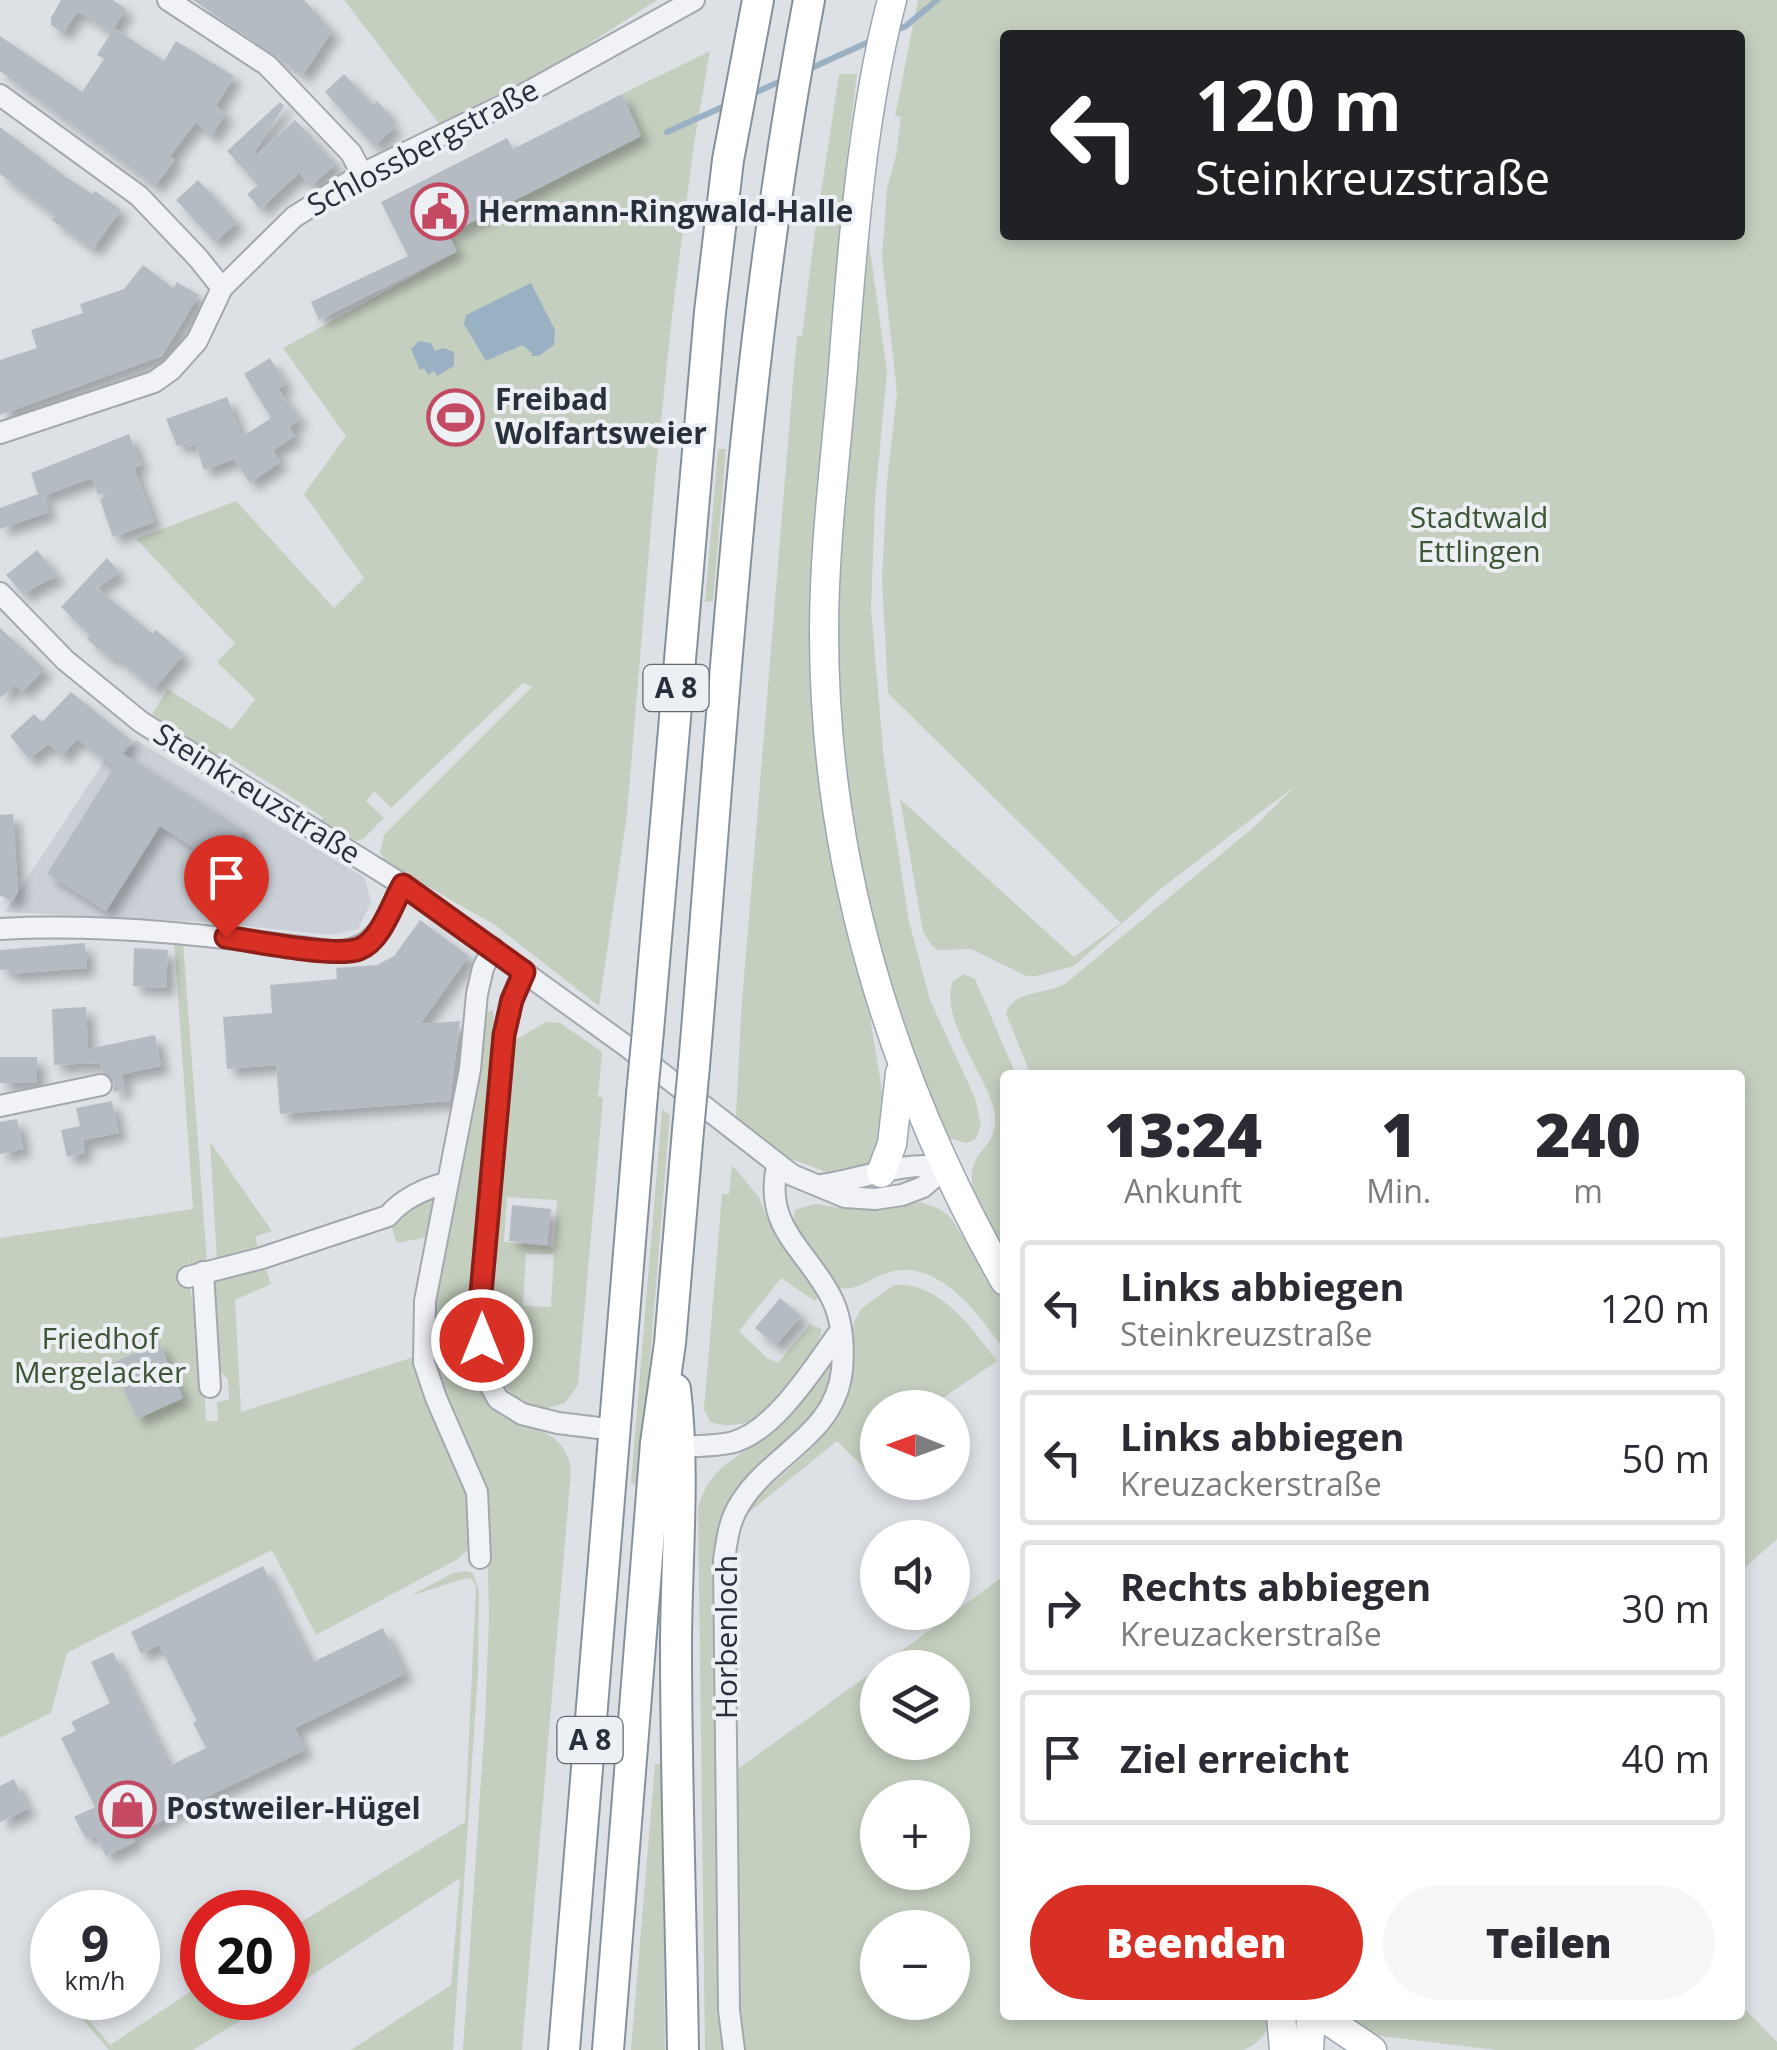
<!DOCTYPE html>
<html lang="de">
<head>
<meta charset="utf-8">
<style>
  :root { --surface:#fff; --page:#f7f7f7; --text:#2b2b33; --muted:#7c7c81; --line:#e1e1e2; --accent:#d93025 }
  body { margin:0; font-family:"Open Sans",sans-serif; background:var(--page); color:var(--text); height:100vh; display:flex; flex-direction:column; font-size:38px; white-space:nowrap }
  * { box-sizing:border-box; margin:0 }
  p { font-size:32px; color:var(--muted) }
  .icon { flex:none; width:55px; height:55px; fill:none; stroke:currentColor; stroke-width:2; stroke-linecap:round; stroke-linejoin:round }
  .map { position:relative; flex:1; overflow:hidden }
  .sheet { position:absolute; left:1000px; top:1070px; width:745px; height:950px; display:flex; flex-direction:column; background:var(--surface); border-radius:10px; box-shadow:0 5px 15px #0003 }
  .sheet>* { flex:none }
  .hud { position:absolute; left:1000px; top:30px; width:745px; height:210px; border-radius:10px; box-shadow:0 5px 15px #0003; background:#202124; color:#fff; overflow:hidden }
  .needle { width:65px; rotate:271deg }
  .tools { position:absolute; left:860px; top:1390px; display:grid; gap:20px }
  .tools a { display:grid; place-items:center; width:110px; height:110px; border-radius:50%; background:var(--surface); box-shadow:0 5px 15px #0003; font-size:50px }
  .speed { position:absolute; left:30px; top:1890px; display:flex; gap:20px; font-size:50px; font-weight:700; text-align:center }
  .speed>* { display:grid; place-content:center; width:130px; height:130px; border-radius:50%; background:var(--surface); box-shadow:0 5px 15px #0003; line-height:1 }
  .speed small { font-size:25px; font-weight:400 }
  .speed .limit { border:15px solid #d22; background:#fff; color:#111 }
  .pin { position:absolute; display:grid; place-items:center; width:85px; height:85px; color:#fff; margin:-102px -42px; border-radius:50% 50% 50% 0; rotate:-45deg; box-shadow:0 0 10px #0007 }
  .pin .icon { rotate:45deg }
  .me { position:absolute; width:110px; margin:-55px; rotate:0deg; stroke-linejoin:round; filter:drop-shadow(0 0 8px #0008) }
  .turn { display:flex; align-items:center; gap:35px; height:210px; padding:0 30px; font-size:45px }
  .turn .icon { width:130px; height:130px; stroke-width:2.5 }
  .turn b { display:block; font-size:70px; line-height:85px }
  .eta { display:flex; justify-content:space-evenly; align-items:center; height:170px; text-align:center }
  .eta b { font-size:60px; font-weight:800; line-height:70px }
  .cta { display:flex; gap:20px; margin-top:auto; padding:20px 30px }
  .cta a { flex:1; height:115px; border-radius:60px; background:var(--accent); color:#fff; font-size:40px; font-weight:800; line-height:115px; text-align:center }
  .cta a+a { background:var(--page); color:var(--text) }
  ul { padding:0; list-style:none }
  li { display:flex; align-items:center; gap:30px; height:135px; margin:0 20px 15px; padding:0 10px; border:5px solid var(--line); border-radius:10px }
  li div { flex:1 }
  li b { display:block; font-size:38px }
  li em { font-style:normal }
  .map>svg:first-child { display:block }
</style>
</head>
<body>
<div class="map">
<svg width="1777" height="2050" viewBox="0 0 1777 2050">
  <defs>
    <filter id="shadow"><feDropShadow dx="8" dy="8" stdDeviation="5" flood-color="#0004"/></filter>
  </defs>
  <rect width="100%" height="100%" fill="#dde1e6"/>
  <path fill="#cbd0d7" d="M136 740 365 878 371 903 358 929 330 935 205 922 5 912 108 755 119 762Z"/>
  <g fill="#c4cfbf" fill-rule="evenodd">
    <path d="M344 0H657L567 58 440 125Z"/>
    <path d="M918 0H1777V1539L1740 1572V1075H1031L1006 1014C1011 991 1042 995 1065 984L1254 827 1295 786 1163 887 1074 966 1032 977 1024 975 971 949 938 950 932 946 923 932 900 799 1074 957 1121 923 888 693 882 579 887 481 897 393 882 257 887 188 896 156 901 117 895 116ZM1005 35H1740V235H1005Z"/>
    <path d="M710 51 694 144 673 308 656 467 627 814 599 1006 495 925 388 864 380 853 384 835 532 687 523 683 391 808 374 791 366 801 384 818 363 839 356 841 321 822 323 817 220 752 217 756 152 714 168 689 232 730 255 699 217 662 235 643 136 539 236 501 334 608 364 578 304 494 346 436 283 348 457 252 448 234 640 137 622 94Z"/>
    <path d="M839 74H857L847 155 851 157 812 578 811 673 817 757 827 835 867 999 888 1128 874 1161 867 1166 850 1173 826 1172 784 1156 736 1117 741 1014 794 369 797 336H802L815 230 821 220 818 213Z"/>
    <path d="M869 242 887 372 875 501 871 609 884 760 909 921 930 1000 975 1098 981 1125 976 1139 966 1143 949 1138 941 1124 882 971 848 816 837 703V556Z"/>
    <path d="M718 449H726L713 601 705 602Z"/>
    <path d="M174 941 183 942 207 1262 190 1270 189 1256 188 1277 202 1352 206 1421H218L217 1402 229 1400 228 1379 213 1366 209 1293 215 1279 264 1263 271 1284 235 1300 241 1412 417 1356 468 1480 471 1547 458 1559 316 1635 272 1550 67 1653 51 1713 0 1738V1238L193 1209Z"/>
    <path d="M964 974 975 979 1016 1075H1005V1250C993 1229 969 1199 972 1173 975 1146 1005 1143 992 1103 981 1070 939 1014 953 981Z"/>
    <path d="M493 1010C497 1040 493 1072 490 1102 482 1179 458 1298 477 1371 494 1439 565 1413 571 1471L522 2050H463L485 1720 489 1618 487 1531 431 1368 430 1307 485 1013Z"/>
    <path d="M546 1022 560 1023 602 1052 598 1097H603L578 1385 565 1403 545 1409 520 1401 498 1379 488 1312 515 1040ZM507 1197 557 1200 554 1247 504 1242ZM526 1254H554L551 1307 523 1306Z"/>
    <path d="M662 1109 670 1115 669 1126 640 1482 635 1486 631 1482Z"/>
    <path d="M210 1142 272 1231 255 1237 260 1253 217 1262Z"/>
    <path d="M732 1165 759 1197 770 1225 815 1288 818 1298 815 1301 781 1278 739 1331 767 1358 778 1363 810 1324 822 1329C818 1354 778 1405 757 1418 744 1426 723 1427 710 1422L704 1409 722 1194H729Z"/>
    <path d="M432 1195 437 1197 430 1241 423 1238 397 1243 390 1222Z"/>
    <path d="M920 1202 940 1209 951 1218 1005 1305V1351C980 1316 937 1255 887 1273 867 1279 857 1293 835 1287 820 1268 787 1236 795 1210L814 1204 857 1210Z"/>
    <path d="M894 1285C941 1282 971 1328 997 1361L930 1407 878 1408 877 1457 864 1468 837 1441 742 1518C762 1485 795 1469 819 1440 844 1409 847 1360 854 1322L861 1309Z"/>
    <path d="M832 1358 835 1363 829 1388 815 1418 729 1505 726 2050H705L698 1508C710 1465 736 1462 764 1434 788 1411 809 1383 832 1358Z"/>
    <path d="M467 1571 473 1573 479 1591 478 1672 453 2050H351L451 1985 460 1878 288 1991V1930L465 1822 476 1586 471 1578 463 1579 410 1596 453 1573Z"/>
    <path d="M1005 1575V2015H1270C1270 2032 1259 2044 1243 2050H744L739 1992 735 1771 878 1668V1742H952V1668H878ZM878 1798H952V1872H878ZM878 1928H952V2002H878Z"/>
    <path d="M655 1764H661L662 1768 665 2050H631Z"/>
    <path d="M202 1984V1998H277L193 2050H109L64 1998H70L110 2045Z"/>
    <path d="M1740 2004 1777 2042V2050H1497L1380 2036 1361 2029 1339 2015H1740Z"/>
  </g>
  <g fill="#9ab1c4">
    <path d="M531 283 555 330 554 345 539 356H531L532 353 522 345 486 361 464 324 466 315Z"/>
    <path d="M419 341 431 343 435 351 443 348 454 352V366L437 376 434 371 428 375 424 368 420 370 411 349Z"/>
  </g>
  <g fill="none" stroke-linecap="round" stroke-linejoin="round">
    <g stroke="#9ab1c4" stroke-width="6">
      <path d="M894 31 906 26 937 0"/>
      <path d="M807 70 873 40"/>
      <path d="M752 94 786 79"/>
      <path d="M667 132 727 105"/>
    </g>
  </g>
  <g fill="#b5bbc2" filter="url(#shadow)">
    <path d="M61 0H113L126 9 111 32 78 11 63 33 51 25V18Z"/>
    <path d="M193 0H304L332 31 303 75Z"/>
    <path d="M114 28 164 61 176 41 234 76 216 106 226 113 211 137 196 122 170 156 175 160 155 186 0 71V36L82 92 104 59 97 55Z"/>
    <path d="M344 74 373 105 377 101 390 115 386 118 395 127 374 146 325 92Z"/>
    <path d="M622 94 641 136 448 234 457 251 319 320 311 302 408 256 381 202 507 138 513 149Z"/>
    <path d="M280 102 284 106 254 153 256 155 295 120 336 164 311 186 299 173 260 209 247 194 258 185 227 151Z"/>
    <path d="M0 127 67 178 93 194 95 191 121 210 93 249 52 220 55 216 0 174Z"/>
    <path d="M198 180 237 222 215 242 176 200Z"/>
    <path d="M143 265 173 288 177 282 199 295 162 356 0 415V360L37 348 31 330 83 313 80 304 124 289Z"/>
    <path d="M270 358 286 384 278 389 300 420 289 427 295 436 273 450 280 462 250 483 234 459 204 470 195 444 188 447 186 443 177 446 166 419 227 397 242 437 271 418 244 374Z"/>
    <path d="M129 434 141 465 134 468 154 522 113 537 100 500 110 491 98 495 92 478 43 496 49 512 0 529V508L38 494 31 473Z"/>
    <path d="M37 550 58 576 36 586 24 595 6 575Z"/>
    <path d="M107 558 120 573 96 587 153 634 156 630 184 654 154 689 114 656 111 659 87 639 90 635 61 607Z"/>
    <path d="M0 628 45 669 22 692 16 685 0 698Z"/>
    <path d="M71 692 132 741 122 753 244 830 222 866 160 826 106 911 47 874 114 767 77 739 62 756 48 744 29 759 10 736 34 714 42 722Z"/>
    <path d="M13 814 18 892 12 902 0 895V815Z"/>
    <path d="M420 920 469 956 420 1024 460 1021 450 1101 280 1114 276 1065 227 1069 223 1017 272 1013 270 985 337 979 336 968 377 965 394 956Z"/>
    <path d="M85 943 87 968 9 974V969L0 970V950Z"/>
    <path d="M134 948 168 950 166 988 133 986Z"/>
    <path d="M86 1007 88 1049 155 1035 161 1066 122 1074 125 1089 113 1092 114 1081 102 1072 100 1063 54 1065 52 1009Z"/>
    <rect x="0" y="1057" width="37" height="26"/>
    <path d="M112 1101 119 1133 83 1140 85 1153 67 1157 61 1130 80 1126 76 1108Z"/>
    <path d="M17 1119 23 1149 0 1154V1122Z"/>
    <path d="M512 1205 551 1209 547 1245 509 1241Z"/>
    <path d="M780 1298 801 1316 776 1345 755 1328Z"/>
    <path d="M159 1342 183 1398 137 1419 113 1363Z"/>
    <path d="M263 1566 311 1663 383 1628 405 1674 295 1728 305 1750 192 1804 132 1837 135 1842 106 1856 95 1835 86 1839 74 1817 95 1807 61 1738 76 1731 71 1722 110 1703 91 1662 113 1652 169 1766 206 1748 193 1723 197 1721 159 1645 141 1654 131 1632Z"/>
    <path d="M14 1779 28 1809 0 1822V1786Z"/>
  </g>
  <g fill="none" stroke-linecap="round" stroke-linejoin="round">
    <defs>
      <g id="minor">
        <path d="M168 0 267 65 351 153 362 174"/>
        <path d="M0 95 139 196 198 258 222 288"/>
        <path d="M0 433 154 382 171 370 197 341 222 288 294 217 362 174 510 102 694 0"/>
        <path d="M0 593 65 660 141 722 403 885 629 1048 792 1175 845 1197 875 1199 902 1195 923 1187 945 1168"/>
        <path d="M0 929C114 923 225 937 338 952 381 946 385 919 403 885"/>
        <path d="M524 971 511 1000 504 1035 479 1316 489 1383 498 1399 522 1414 558 1423 615 1430"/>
        <path d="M0 1106 101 1085"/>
        <path d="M822 1185C864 1179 903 1160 945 1168"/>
        <path d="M203 1272 210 1387"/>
        <path d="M188 1277 262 1258 388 1216C402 1199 425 1188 447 1183"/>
        <path d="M682 1447C697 1446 715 1446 730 1443 775 1433 815 1365 841 1330"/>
        <path d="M480 1558 477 1492 436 1398 424 1362 425 1301 470 1069 477 994 483 968 493 948"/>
        <path d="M734 2050 729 2010 724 1560C727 1539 729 1520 741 1502 772 1453 835 1435 842 1370 844 1346 842 1317 830 1295 804 1247 764 1227 777 1166"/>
      </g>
      <g id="major">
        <path d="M892 0C862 113 852 250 843 368 836 456 824 544 824 632 824 863 891 1082 1005 1281"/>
        <path d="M881 1173 892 1144 900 1073"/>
        <path d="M1281 2015 1284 2050"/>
        <path d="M1320 2015 1372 2050"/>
        <path d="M1309 2050 1311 2015"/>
      </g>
      <g id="highway">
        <path d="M648 1031 710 312 728 160 758 0"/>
        <path d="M694 1066C724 710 742 351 809 0"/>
        <path d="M675 1389C685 1474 676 1561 676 1647 676 1781 681 1916 683 2050"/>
        <path d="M564 2050 642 1094"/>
        <path d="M608 2050 656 1443 670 1343 688 1130"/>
      </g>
    </defs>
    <use href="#minor" stroke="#a3a8af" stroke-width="24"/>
    <use href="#major" stroke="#9da6b1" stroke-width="31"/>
    <use href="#highway" stroke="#86909b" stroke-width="34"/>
    <use href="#minor" stroke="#f0f2f5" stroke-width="20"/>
    <use href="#major" stroke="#fff" stroke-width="28"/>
    <use href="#highway" stroke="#fff" stroke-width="30"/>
    <defs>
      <g id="highway-bridge">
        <path d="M642 1094 648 1031"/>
        <path d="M688 1130 694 1066"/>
      </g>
    </defs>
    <use href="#highway-bridge" stroke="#86909b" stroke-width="34" stroke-linecap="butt"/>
    <use href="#highway-bridge" stroke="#fff" stroke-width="30"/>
  </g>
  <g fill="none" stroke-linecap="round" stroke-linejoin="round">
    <defs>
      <path id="route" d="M226 937C254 941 336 958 359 949 381 941 392 904 403 885L524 972 512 1000 504 1035 479 1316 482 1340"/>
    </defs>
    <use href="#route" stroke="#8d1f18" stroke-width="25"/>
    <use href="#route" stroke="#d93025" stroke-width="18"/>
  </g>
  <defs>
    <symbol id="civic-ring" viewBox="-11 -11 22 22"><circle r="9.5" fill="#ecf0f4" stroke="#c44a64" stroke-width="1.5"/><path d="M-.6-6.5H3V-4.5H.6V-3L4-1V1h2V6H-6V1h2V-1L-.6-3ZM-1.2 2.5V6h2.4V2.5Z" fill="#c44a64"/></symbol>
    <symbol id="stadium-ring" viewBox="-11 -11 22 22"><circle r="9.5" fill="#ecf0f4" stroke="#c44a64" stroke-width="1.5"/><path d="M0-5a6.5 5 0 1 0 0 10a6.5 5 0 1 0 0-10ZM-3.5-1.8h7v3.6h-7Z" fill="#c44a64"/></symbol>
    <symbol id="shop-ring" viewBox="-11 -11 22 22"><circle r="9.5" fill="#ecf0f4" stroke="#c44a64" stroke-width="1.5"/><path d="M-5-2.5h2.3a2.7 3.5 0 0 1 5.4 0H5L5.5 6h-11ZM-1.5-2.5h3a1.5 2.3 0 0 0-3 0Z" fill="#c44a64"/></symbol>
  </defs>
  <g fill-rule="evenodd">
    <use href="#civic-ring" x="408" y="180" width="63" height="63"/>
    <use href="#stadium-ring" x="424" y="386" width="63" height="63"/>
    <use href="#shop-ring" x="96" y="1778" width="63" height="63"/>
  </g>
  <g text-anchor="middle" stroke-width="8" stroke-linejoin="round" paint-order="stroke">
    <g fill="#ecf0f4" stroke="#636a72" stroke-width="2.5">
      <rect x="643.5" y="665" width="65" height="46" rx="8"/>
      <rect x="557.5" y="1717" width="65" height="46" rx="8"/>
    </g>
    <g font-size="28" font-weight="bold" fill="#28303b">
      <text x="676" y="698">A 8</text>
      <text x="590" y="1750">A 8</text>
    </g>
    <g font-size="30" fill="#28303b" stroke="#ecf0f4">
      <text transform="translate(423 148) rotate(-28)" y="10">Schlossbergstraße</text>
      <text transform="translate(257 794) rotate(32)" y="10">Steinkreuzstraße</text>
      <text transform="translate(727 1637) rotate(-90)" y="10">Horbenloch</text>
    </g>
    <g font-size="30" font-weight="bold" fill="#28303b" stroke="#ecf0f4" text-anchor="start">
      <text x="478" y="222">Hermann-Ringwald-Halle</text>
      <text x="495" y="410">Freibad<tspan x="495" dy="34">Wolfartsweier</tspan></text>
      <text x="166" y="1819">Postweiler-Hügel</text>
    </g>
    <g font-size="30" fill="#3e5636" stroke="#ecf0f4">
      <text x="1479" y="528">Stadtwald<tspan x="1479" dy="34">Ettlingen</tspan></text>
      <text x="100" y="1349">Friedhof<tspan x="100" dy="34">Mergelacker</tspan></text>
    </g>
  </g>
</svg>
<div class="tools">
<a><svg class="needle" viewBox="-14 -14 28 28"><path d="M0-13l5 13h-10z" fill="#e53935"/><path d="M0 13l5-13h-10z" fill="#7c7c81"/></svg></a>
<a><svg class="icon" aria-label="sound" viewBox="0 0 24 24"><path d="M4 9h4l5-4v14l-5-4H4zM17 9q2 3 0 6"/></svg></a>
<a><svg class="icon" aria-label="layers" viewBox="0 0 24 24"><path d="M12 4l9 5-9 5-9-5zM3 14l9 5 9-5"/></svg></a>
<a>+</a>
<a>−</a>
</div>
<div class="speed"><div>9<small>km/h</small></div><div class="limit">20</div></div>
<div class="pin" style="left:226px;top:937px;background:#d93025"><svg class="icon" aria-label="arrive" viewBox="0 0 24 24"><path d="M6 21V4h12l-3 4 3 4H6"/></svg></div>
<svg class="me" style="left:482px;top:1340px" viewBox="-20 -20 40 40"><circle r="17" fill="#d93025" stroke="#fff" stroke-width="3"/><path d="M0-11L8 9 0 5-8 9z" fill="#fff"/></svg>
<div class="hud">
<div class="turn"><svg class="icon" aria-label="left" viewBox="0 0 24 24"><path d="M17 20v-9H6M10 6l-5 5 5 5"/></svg><div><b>120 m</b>Steinkreuzstraße</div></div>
</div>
<section class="sheet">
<div class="eta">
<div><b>13:24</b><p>Ankunft</p></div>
<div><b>1</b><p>Min.</p></div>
<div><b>240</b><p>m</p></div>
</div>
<ul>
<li><svg class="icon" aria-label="left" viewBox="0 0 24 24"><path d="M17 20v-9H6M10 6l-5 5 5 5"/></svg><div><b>Links abbiegen</b><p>Steinkreuzstraße</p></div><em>120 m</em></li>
<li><svg class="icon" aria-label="left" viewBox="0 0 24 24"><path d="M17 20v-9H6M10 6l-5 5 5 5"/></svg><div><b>Links abbiegen</b><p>Kreuzackerstraße</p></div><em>50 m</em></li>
<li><svg class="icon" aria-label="right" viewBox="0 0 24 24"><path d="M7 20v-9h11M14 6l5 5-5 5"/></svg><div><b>Rechts abbiegen</b><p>Kreuzackerstraße</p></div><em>30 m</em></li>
<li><svg class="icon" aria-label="arrive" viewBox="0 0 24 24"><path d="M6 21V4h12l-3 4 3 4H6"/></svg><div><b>Ziel erreicht</b></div><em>40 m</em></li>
</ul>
<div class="cta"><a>Beenden</a><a>Teilen</a></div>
</section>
</div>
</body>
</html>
